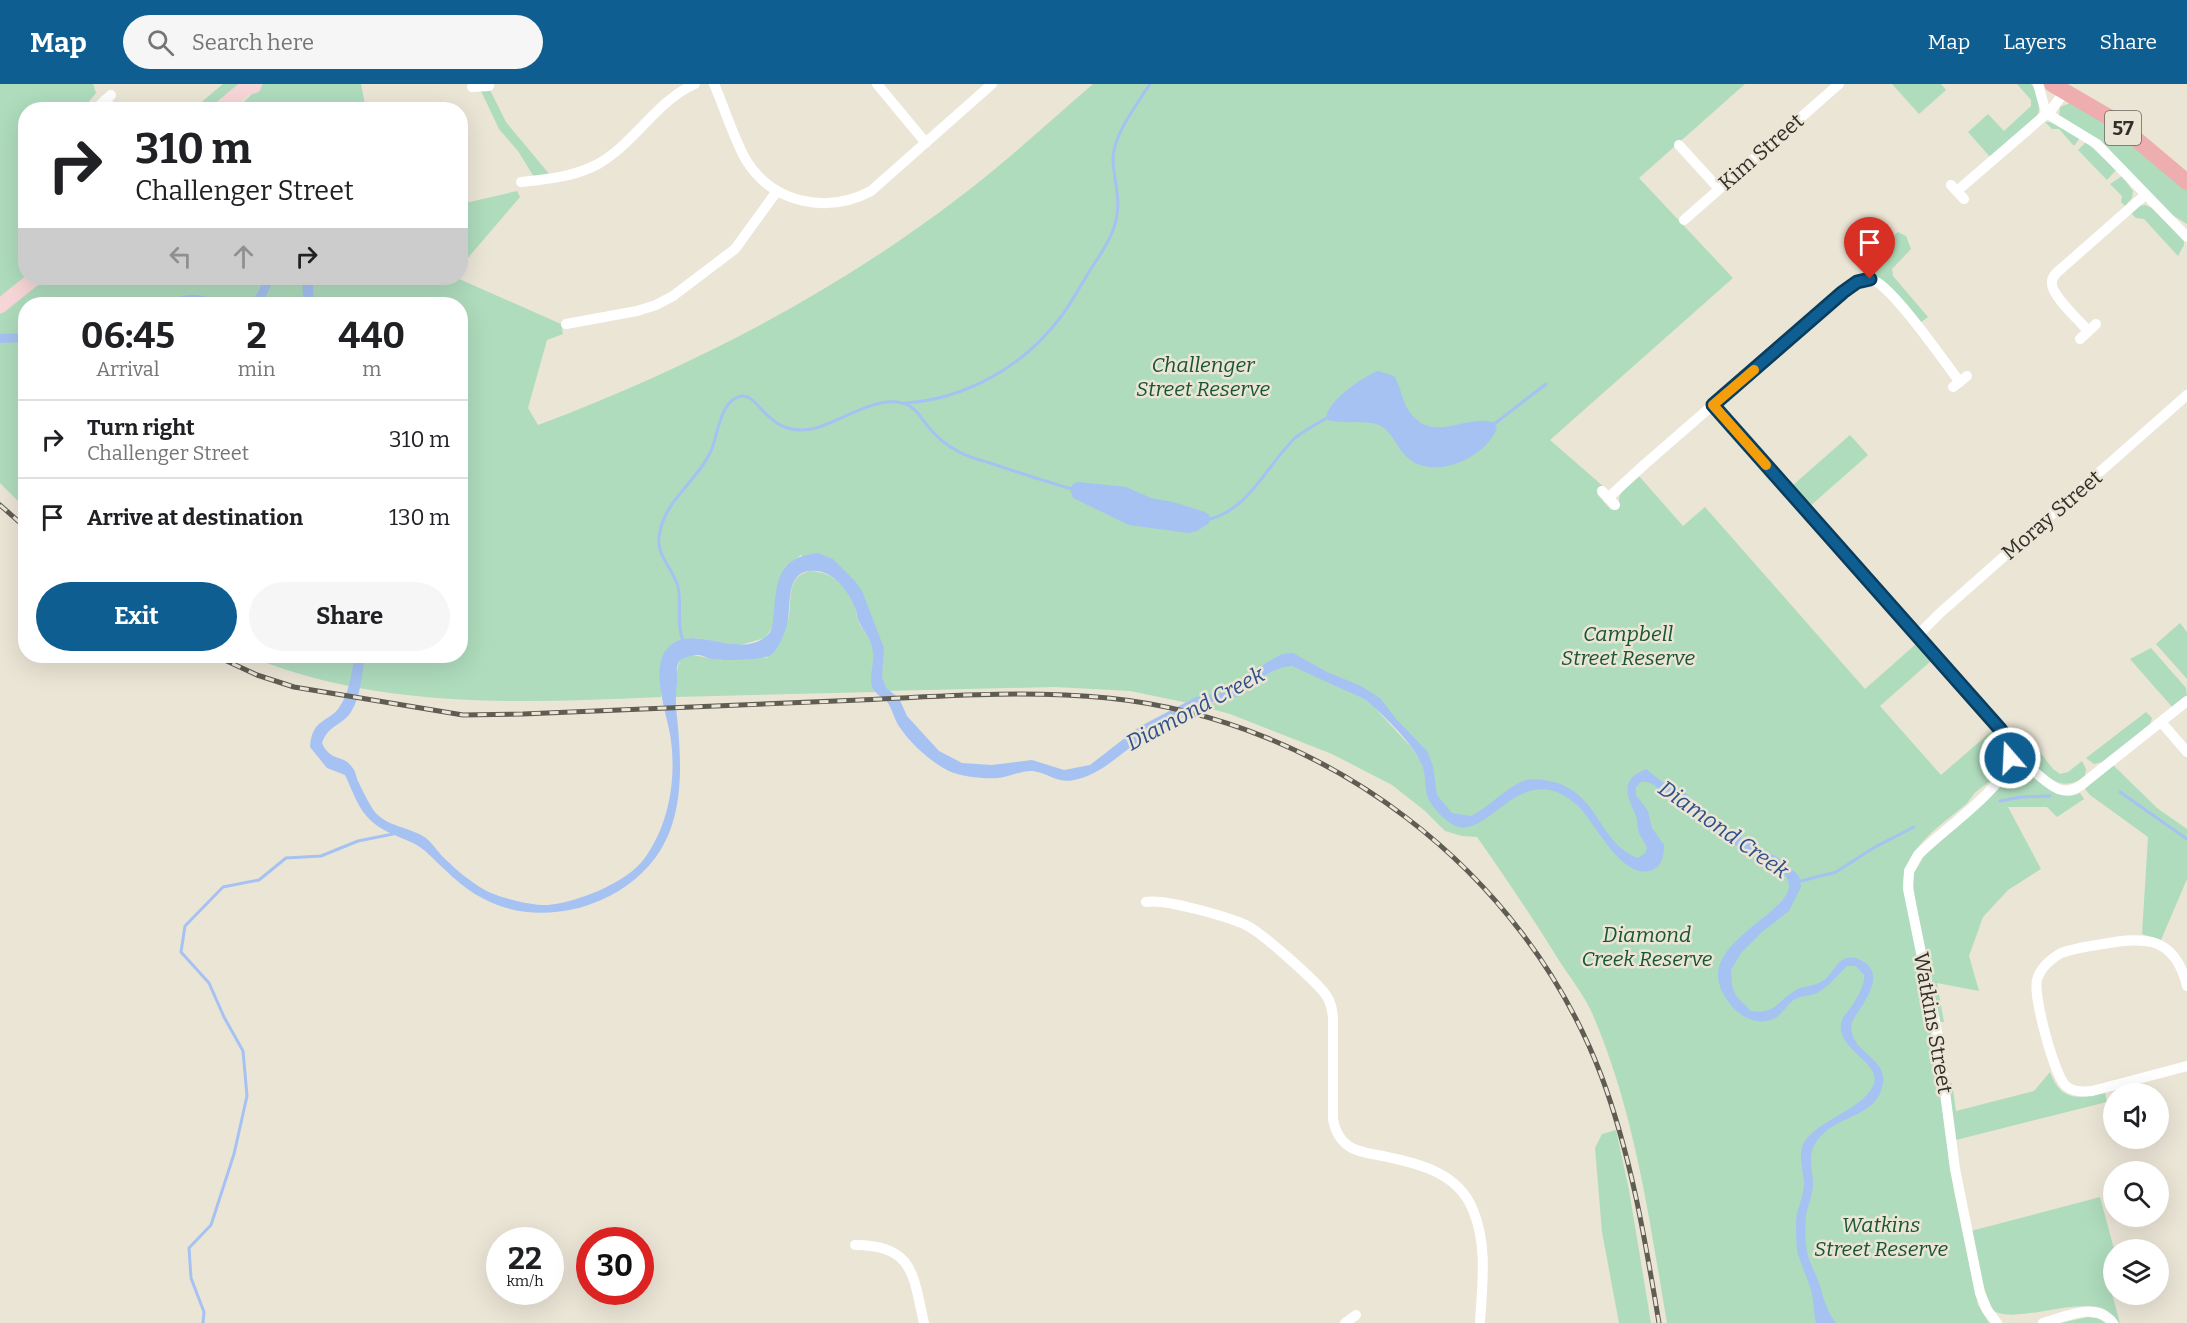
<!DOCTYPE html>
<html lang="en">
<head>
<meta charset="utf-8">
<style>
  :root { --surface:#fff; --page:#f6f6f6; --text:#202124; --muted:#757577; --line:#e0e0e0; --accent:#0e5e91 }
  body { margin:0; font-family:Bitter,serif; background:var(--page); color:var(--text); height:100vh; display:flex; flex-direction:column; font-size:22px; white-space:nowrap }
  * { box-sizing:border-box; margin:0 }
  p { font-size:20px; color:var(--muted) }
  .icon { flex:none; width:33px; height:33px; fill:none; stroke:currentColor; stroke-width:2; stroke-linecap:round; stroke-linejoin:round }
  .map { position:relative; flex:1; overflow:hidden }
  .drawer { position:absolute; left:18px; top:213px; width:450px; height:366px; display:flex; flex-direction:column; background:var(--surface); border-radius:24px; box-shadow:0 6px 24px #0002 }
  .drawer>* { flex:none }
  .hud { position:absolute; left:18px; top:18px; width:450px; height:183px; border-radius:24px; box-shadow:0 6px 24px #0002; background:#fff; color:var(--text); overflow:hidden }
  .tools { position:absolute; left:2103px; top:999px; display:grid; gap:12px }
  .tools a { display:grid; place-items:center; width:66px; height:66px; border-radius:50%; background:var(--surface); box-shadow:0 6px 24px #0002; font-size:30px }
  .speed { position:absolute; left:486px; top:1143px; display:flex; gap:12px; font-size:30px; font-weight:700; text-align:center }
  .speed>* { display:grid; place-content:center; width:78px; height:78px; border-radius:50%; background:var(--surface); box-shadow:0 6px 24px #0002; line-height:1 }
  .speed small { font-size:15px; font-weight:400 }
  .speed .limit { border:9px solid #d22; background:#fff; color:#111 }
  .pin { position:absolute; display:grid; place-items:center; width:51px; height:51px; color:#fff; margin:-62px -26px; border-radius:50% 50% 50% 0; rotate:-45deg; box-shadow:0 0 6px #0007 }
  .pin .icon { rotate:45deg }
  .me { position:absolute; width:66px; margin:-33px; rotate:341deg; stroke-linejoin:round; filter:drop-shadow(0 0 4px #0008) }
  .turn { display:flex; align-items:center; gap:21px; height:126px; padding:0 18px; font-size:27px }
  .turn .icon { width:78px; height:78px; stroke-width:2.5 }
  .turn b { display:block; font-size:42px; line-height:51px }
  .lanes { display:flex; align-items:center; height:57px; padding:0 18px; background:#0003; justify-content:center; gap:30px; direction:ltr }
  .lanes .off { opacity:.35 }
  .eta { display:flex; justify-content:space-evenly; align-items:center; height:102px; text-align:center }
  .eta b { font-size:36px; font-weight:700; line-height:42px }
  .button { display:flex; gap:12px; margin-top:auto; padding:12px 18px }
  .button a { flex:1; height:69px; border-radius:36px; background:var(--accent); color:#fff; font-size:24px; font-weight:700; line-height:69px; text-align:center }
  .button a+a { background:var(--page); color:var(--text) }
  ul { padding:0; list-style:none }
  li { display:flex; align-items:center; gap:18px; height:78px; padding:0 18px; border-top:2px solid var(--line) }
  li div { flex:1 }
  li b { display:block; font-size:22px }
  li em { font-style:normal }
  header { display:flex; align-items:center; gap:36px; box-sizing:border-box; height:84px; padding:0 30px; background:var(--accent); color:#fff }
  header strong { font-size:28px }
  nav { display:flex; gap:33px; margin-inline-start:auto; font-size:21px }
  .search { width:420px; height:54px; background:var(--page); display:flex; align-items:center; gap:15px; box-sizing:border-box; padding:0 21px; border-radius:33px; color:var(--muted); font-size:22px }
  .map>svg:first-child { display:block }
</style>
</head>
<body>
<header>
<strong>Map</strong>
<div class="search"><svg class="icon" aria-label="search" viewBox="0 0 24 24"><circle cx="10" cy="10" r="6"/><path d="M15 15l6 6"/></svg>Search here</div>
<nav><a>Map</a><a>Layers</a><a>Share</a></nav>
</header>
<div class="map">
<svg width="2187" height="1239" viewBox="0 0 2187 1239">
  <rect width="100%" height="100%" fill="#ebe5d6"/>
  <g fill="#afdcbd">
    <path d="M0 0H93L96 9 83 25 26 26V194L0 217Z"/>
    <path d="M223 0H245L215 25 192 26Z"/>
    <path d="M263 0H361L366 25 235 26Z"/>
    <path d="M1093 0H1745L1639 94 1733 194 1550 356 1604 403 1597 410 1611 426 1619 419C1617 408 1631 400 1639 392L1683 442 1705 423 1865 605 1916 560 1931 577 1880 622 1941 691 1993 646C2013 672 2001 690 1977 707 1972 711 1970 717 1965 721 1941 741 1905 764 1903 799L1927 920 1954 1107 1978 1221 1989 1239H1667C1649 1134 1635 1028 1592 929 1584 911 1571 895 1560 878 1534 836 1506 794 1477 753L1462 752 1445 747 1425 727 1392 701 1332 670 1230 630 1201 622 1205 620 1222 618 1243 607 1256 597 1282 582H1292L1303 586 1364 615 1374 623 1411 663 1420 676 1427 695V710L1431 718 1451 739 1431 714 1423 671 1376 618 1289 573 1228 612 1193 620 1130 607 1055 603 884 607 880 579 857 509 801 471 785 483 774 526 773 542 765 554 744 560 736 561 696 554 661 576V613C523 619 378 626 249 572H460V220H26L25 424 0 399V226L42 194H457L561 240 563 250 547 256 528 324 538 341C689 284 832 211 961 112 1007 77 1049 38 1093 0Z"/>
    <path d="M1892 0H1941L1946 6 1919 30Z"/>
    <path d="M2017 0H2031C2039 9 2042 21 2037 32L1991 74 1968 48 1988 30 2004 47 2031 22V16Z"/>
    <path d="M490 6 506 38 550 91 534 93 518 67 499 45 481 7Z"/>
    <path d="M2070 19 2113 43 2187 104V140L2169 129 2059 32 2060 23Z"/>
    <path d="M2045 38H2050L2080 54 2074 62 2059 45H2052Z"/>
    <path d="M2086 58 2116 86 2107 96 2078 66Z"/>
    <path d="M2122 92 2133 107 2132 114 2125 122 2121 118 2122 112 2110 100Z"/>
    <path d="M517 107 520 113 461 182V120Z"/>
    <path d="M2145 121 2152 124 2184 155V161L2178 172 2144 135 2136 134 2130 128 2138 122Z"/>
    <path d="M1898 148 1906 152 1911 165 1892 185 1893 192 1928 233 1920 239 1860 183Z"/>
    <path d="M1850 351 1868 371 1809 423 1792 402Z"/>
    <path d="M810 487C832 488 847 501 855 523 857 527 856 532 858 537 863 548 870 552 873 566 875 580 868 594 875 608L675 613C676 605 676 580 681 576 691 567 703 574 714 575 731 578 749 573 767 574 774 563 783 552 787 540 794 522 783 493 810 487Z"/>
    <path d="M2180 539 2187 548V595L2156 560Z"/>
    <path d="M2151 564 2186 604 2187 613 2173 624 2130 575Z"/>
    <path d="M2146 628 2152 634 2150 641 2102 678 2094 680 2086 674Z"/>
    <path d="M2039 667 2053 685 2060 690 2068 688 2082 677 2086 685 2085 692C2064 709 2047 695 2032 677Z"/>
    <path d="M2112 680 2157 724 2187 745V795L2161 856 2142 850 2148 753 2090 711 2085 705Z"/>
    <path d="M2018 687C2041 688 2055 722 2080 709L2084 715 2057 733 2047 723H2008L2041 785 2008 806 1983 833 1969 872 1979 907 1937 899 1944 938H1939L1916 821 1913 799 1914 789 1924 772 1999 704 2010 689Z"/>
    <path d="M2050 988C2061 1018 2079 1015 2105 1009L2107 1018 1956 1056 1948 999H1952L1956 1027 2034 1007Z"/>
    <path d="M1616 1046 1629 1106 1651 1239H1619L1602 1148 1595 1064 1602 1050Z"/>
    <path d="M2100 1113 2114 1165 2113 1205 2111 1206 2120 1239C2113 1234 2109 1225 2098 1223 2068 1217 2015 1239 1994 1227 1981 1206 1977 1170 1971 1147Z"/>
    <path d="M2088 1233 2097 1234 2106 1239H2061Z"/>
  </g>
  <g fill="#a6c2f2">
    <path d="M265 194H279L271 201 262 220H135L139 216C147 216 155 217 163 216 174 215 181 211 195 211 210 212 237 224 250 216 259 212 260 201 265 194Z"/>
    <path d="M296 194H310L313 199 314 220H304L302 199Z"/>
    <path d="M25 249V258L0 259V250Z"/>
    <path d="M1378 287 1394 292C1403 306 1401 321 1415 334 1437 356 1467 331 1493 338L1497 344C1486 374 1434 397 1408 374 1397 365 1393 349 1381 342 1363 334 1343 342 1326 335 1326 318 1362 293 1378 287Z"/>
    <path d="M1078 398 1126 403 1151 414 1173 418 1205 428 1209 431V439L1197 447 1188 449 1129 441 1073 414 1070 405 1073 400Z"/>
    <path d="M818 469 833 475 855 497 862 507 884 564 882 593 886 604 899 614 907 632 939 667 962 679 992 681 1032 676 1064 686 1090 681 1139 643 1196 613 1226 608 1266 579 1282 570 1293 569 1327 588 1361 602 1380 614 1397 636 1427 667 1433 682 1437 711 1452 729 1471 732C1489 723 1503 706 1521 698 1530 694 1540 695 1549 697 1600 707 1597 759 1638 774L1645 769 1647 764C1645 758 1640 753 1638 746 1637 741 1638 737 1636 732 1627 711 1619 696 1646 685L1666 701 1684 707 1699 725 1720 742 1782 776 1799 792 1801 803 1789 827 1762 848 1741 869 1731 886 1732 902 1736 912 1751 927C1777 931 1778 915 1798 905 1807 901 1814 903 1824 896 1832 890 1836 877 1847 874 1853 872 1859 875 1864 878 1887 893 1861 921 1852 938 1846 967 1887 972 1883 999 1878 1033 1838 1031 1820 1053 1805 1070 1813 1081 1813 1100 1813 1111 1808 1121 1806 1131 1805 1144 1805 1160 1808 1172 1811 1182 1817 1192 1820 1202 1824 1216 1827 1227 1836 1239H1816C1813 1227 1814 1214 1810 1203 1807 1193 1802 1183 1799 1173 1796 1167 1796 1145 1796 1137 1797 1125 1803 1114 1804 1101 1804 1086 1795 1066 1808 1053 1824 1035 1868 1021 1874 999 1880 978 1836 965 1841 939 1842 934 1845 931 1848 927 1854 920 1866 900 1864 891L1856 882H1847C1837 892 1829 902 1817 909 1810 912 1801 912 1795 915 1787 920 1783 930 1775 934 1749 948 1719 916 1718 892 1717 853 1790 827 1789 801 1788 787 1773 784 1763 778 1759 776 1757 772 1753 769 1741 763 1727 759 1717 750 1710 745 1702 740 1695 734 1691 730 1688 724 1684 720 1679 715 1674 714 1668 711 1657 706 1654 696 1641 698L1636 703V711L1648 727 1652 744 1664 761C1664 770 1663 780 1654 785 1625 801 1595 739 1579 723 1574 718 1567 713 1561 710 1512 686 1484 762 1450 739 1442 733 1429 720 1427 711 1424 697 1427 690 1419 675 1410 657 1381 628 1364 615L1292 582C1270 583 1255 601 1237 612 1226 619 1214 616 1203 621 1194 625 1187 632 1178 636 1165 642 1153 647 1141 656 1119 670 1101 691 1074 696 1058 700 1048 689 1033 687 1022 686 1009 693 998 694 984 695 962 693 949 687 931 678 912 661 901 645 895 638 893 627 888 619 884 613 877 612 873 605 868 595 874 581 873 570 872 555 865 550 859 538 856 532 858 531 855 524 848 505 831 484 809 487 786 490 791 520 788 535 787 545 778 568 769 572 762 576 721 577 712 575 709 575 702 571 699 571 693 571 683 573 679 578 675 584 678 592 677 599 674 621 678 635 679 656 682 698 680 744 652 778 614 825 539 844 484 815 460 803 443 783 424 766 414 758 403 755 392 750 361 736 358 719 345 691L327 684 310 663C312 633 330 639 340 622 350 608 351 588 355 572H365C362 589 361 612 351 628 342 642 329 640 322 659 330 678 343 670 352 683 356 687 356 694 359 699 363 708 369 719 374 727 387 743 410 743 426 754 432 759 436 765 441 771 453 783 468 796 483 805 496 813 532 822 548 821 578 818 626 799 644 775 670 740 677 692 670 650 666 628 651 586 666 566 689 536 735 575 764 554 775 547 772 537 774 526 777 492 781 473 818 469Z"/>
  </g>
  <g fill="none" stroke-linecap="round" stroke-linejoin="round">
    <g stroke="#a6c2f2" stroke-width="3">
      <path d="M905 319C965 315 1023 283 1060 234 1071 220 1079 204 1089 188 1099 172 1112 155 1116 136 1121 115 1114 97 1113 77 1112 52 1137 20 1150 0"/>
      <path d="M1493 341 1546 300"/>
      <path d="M1206 436C1248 428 1267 381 1295 354 1305 346 1316 340 1327 334"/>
      <path d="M683 557C676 539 682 521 678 503 674 486 656 471 659 453 663 417 695 400 710 369 718 354 719 315 742 312 760 310 768 356 816 344 841 337 876 312 902 319 916 322 922 336 931 346 938 354 946 361 956 366 966 373 978 375 990 379 1017 388 1044 397 1072 405"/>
      <path d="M2120 708 2187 755"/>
      <path d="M2000 717 2022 713 2050 712"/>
      <path d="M1797 798 1836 788 1875 763 1914 743"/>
      <path d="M203 1239 204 1228 191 1194 189 1164 211 1141 234 1070 247 1012 243 967 224 933 209 899 181 868 185 842 223 803 259 796 286 774 321 772 358 757 393 750"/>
    </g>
    <g stroke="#fff" stroke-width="10">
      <path d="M714 0C725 25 733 53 746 76 773 120 828 130 871 107L992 0"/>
      <path d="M877 0 926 59"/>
      <path d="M2038 0 2046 29"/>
      <path d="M472 3 489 2"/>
      <path d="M105 16 114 26"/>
      <path d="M100 21 111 11"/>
      <path d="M2046 29 2097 60 2187 153"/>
      <path d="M1679 61 1719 105"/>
      <path d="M521 98C547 95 574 93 598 80 635 59 656 17 695 0"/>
      <path d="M1951 101 1964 115"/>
      <path d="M1957 107 2052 25 2065 7"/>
      <path d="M1684 136 1839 0"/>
      <path d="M566 240 637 227 656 221 673 212 735 165 777 107"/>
      <path d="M2088 247C2080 237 2052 212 2052 200 2051 193 2057 188 2062 184L2145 111"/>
      <path d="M2080 255 2096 240"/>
      <path d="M1953 303 1967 292"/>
      <path d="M1713 321 2000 645C2007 654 2012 663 2010 675 2005 704 1940 748 1918 771L1909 787 1908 805 1937 947 1955 1085 1980 1209 1987 1226 1997 1239"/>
      <path d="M1602 407 1615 421"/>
      <path d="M1608 414 1645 380 1843 208C1851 202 1860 194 1872 196 1891 200 1945 279 1960 298"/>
      <path d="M1917 552 1940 529 2187 311"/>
      <path d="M2161 638 2187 668"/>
      <path d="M2010 674C2018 677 2026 681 2032 686 2047 697 2060 715 2080 702L2187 617"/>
      <path d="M1146 818C1164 814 1228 833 1246 841 1261 848 1316 897 1326 911 1331 918 1332 925 1333 933V1035C1335 1047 1341 1058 1352 1064 1362 1069 1373 1070 1383 1072 1419 1080 1458 1088 1473 1126 1488 1162 1482 1201 1480 1239"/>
      <path d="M2187 902C2175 853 2146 852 2103 860 2089 862 2075 864 2061 869 2051 875 2040 884 2037 896 2033 912 2054 991 2066 1002 2073 1008 2083 1008 2092 1007L2187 982"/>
      <path d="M855 1161C914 1161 913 1191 924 1239"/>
      <path d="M1345 1239 1356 1231"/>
      <path d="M2043 1239C2065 1233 2096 1217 2113 1239"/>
    </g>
    <g stroke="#f7d6d7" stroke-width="15">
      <path d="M219 26 245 4 254 2"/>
      <path d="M0 222 35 194"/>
    </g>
    <path stroke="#eeadaf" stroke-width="16" d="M2052 0 2112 35 2187 98"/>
    <defs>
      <g id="rail">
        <path d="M0 421 26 444"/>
        <path d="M216 572 257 591 294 603 463 631 523 630C635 625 748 621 860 616 942 612 1026 606 1108 614 1325 636 1523 786 1601 991 1631 1071 1645 1155 1659 1239"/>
      </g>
    </defs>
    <use href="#rail" stroke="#5f5c53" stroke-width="5"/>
    <use href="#rail" stroke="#ebe5d6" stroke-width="3" stroke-dasharray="9" stroke-linecap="butt"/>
  </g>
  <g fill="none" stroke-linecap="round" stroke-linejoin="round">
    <defs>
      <path id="route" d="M1870 195 1857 198 1843 208 1713 321 2000 645 2008 657 2010 674"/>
    </defs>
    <use href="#route" stroke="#093d5e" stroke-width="15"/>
    <use href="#route" stroke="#0e5e91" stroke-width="10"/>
    <path stroke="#f59e0b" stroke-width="10" d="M1754 286 1713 321 1766 381"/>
  </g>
  <g text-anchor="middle" stroke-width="5" stroke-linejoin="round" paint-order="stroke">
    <rect fill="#ebe5d6" stroke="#6a665e" stroke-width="1.5" x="2105" y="27" width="36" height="34" rx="4.5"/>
    <g font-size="20" font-weight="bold" fill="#32302a">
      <text x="2123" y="51">57</text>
    </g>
    <g font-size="21" fill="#32302a" stroke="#ebe5d6">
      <text transform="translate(1761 68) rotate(-41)" y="7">Kim Street</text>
      <text transform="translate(2052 431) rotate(-41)" y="7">Moray Street</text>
      <text transform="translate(1933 939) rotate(80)" y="7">Watkins Street</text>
    </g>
    <g font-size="21" font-style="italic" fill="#185533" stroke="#ebe5d6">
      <text x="1203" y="288">Challenger<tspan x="1203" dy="24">Street Reserve</tspan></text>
      <text x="1628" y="557">Campbell<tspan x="1628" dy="24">Street Reserve</tspan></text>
      <text x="1647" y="858">Diamond<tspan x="1647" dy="24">Creek Reserve</tspan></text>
      <text x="1881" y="1148">Watkins<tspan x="1881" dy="24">Street Reserve</tspan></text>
    </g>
    <g font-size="22" font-style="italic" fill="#2f508b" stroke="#ebe5d6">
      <text transform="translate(1195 624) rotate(-28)" y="8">Diamond Creek</text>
      <text transform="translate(1724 745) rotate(35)" y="8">Diamond Creek</text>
    </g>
  </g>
</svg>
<div class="tools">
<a><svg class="icon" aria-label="sound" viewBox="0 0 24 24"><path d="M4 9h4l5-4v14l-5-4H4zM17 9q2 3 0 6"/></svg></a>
<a><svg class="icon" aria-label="search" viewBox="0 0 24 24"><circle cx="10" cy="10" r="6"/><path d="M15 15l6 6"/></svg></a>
<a><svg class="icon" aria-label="layers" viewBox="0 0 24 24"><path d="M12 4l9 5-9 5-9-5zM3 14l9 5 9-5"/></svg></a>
</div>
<div class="speed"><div>22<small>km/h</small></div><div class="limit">30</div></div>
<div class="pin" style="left:1870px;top:195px;background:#d93025"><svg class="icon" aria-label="arrive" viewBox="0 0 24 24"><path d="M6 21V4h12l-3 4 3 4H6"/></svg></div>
<svg class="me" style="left:2010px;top:674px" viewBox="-20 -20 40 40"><circle r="17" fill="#0e5e91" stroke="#fff" stroke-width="3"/><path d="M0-11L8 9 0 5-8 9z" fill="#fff"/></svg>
<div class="hud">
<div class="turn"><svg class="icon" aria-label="right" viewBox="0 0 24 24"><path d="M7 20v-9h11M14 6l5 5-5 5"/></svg><div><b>310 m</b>Challenger Street</div></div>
<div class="lanes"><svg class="icon off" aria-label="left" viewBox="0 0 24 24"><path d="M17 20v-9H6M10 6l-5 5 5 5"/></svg><svg class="icon off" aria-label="ahead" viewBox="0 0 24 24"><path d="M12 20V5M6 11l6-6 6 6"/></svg><svg class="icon" aria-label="right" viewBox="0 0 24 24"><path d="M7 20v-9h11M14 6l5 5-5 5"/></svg></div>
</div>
<section class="drawer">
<div class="eta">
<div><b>06:45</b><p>Arrival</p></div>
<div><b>2</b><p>min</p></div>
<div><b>440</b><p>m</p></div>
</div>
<ul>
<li><svg class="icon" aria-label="right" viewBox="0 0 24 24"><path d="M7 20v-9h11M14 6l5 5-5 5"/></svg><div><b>Turn right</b><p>Challenger Street</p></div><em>310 m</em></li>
<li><svg class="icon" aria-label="arrive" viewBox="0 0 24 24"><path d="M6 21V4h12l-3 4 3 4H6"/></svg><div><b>Arrive at destination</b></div><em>130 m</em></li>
</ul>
<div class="button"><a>Exit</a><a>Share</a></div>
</section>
</div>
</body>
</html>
